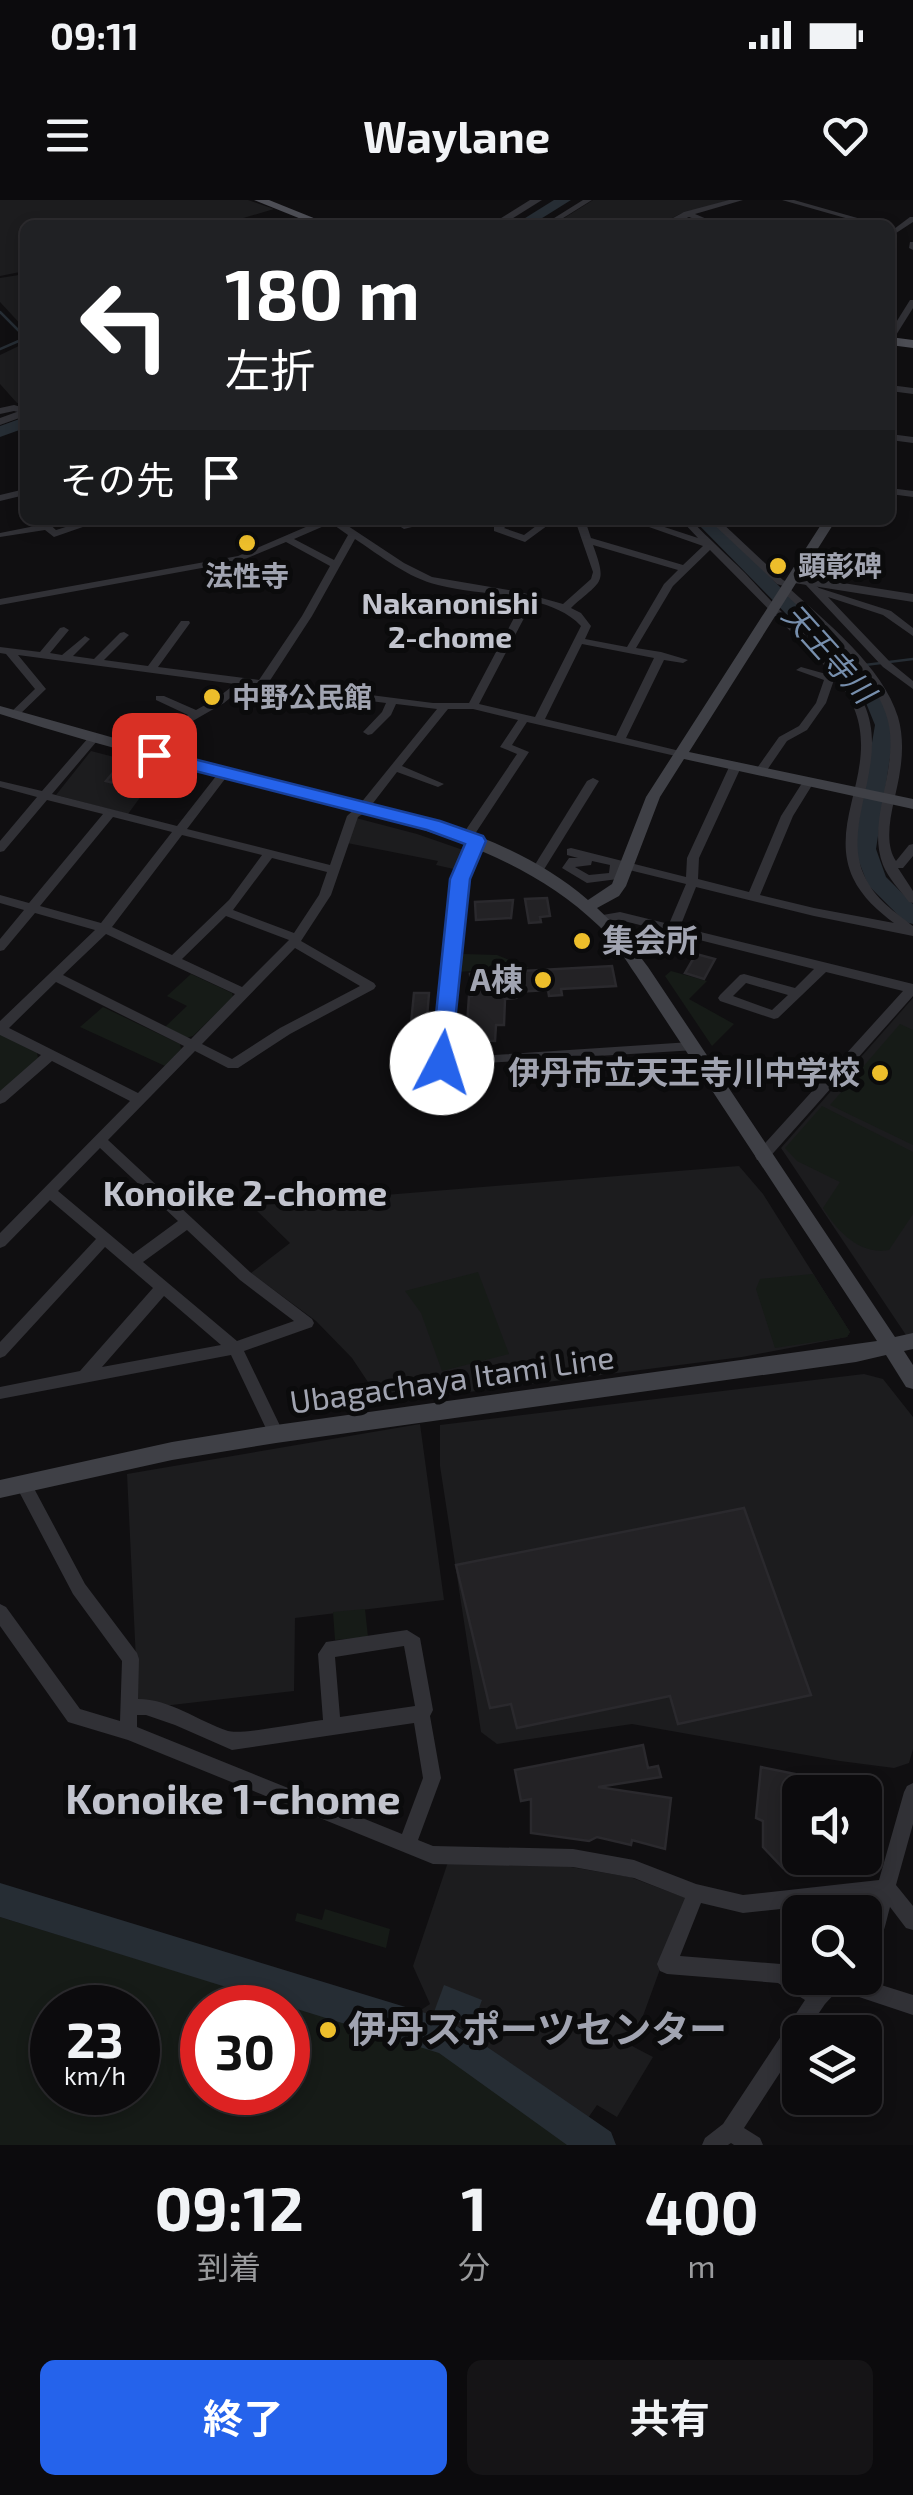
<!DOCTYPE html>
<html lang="ja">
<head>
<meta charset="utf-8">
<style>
  :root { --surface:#0c0b0d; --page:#151416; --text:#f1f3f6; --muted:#9a9b9d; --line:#2c2b2e; --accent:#2563eb }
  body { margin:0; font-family:"Exo 2","Noto Sans JP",sans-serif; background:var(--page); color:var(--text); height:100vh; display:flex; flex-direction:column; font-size:38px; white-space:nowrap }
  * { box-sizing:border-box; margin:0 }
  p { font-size:32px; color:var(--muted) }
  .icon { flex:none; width:55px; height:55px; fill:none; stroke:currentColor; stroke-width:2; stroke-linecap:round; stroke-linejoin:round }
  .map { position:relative; height:1945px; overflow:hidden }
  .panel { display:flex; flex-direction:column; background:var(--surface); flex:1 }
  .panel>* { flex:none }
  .top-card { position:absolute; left:20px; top:20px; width:875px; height:305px; border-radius:15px; box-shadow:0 5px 15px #0003,0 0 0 2px var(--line); background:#202124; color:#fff; overflow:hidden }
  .controls { position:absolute; left:782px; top:1575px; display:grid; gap:20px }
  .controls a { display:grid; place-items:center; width:100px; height:100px; border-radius:15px; background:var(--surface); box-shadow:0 5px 15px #0003,0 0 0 2px var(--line); font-size:50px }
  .speed { position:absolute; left:30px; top:1785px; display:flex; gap:20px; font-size:50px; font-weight:700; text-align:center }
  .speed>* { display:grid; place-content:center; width:130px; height:130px; border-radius:50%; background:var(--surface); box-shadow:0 5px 15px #0003,0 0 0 2px var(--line); line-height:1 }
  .speed small { font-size:25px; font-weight:400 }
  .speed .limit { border:15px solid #d22; background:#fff; color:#111 }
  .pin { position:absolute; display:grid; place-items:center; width:85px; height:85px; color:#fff; margin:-42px; border-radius:20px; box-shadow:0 5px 15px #0006 }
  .me { position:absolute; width:110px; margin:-55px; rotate:5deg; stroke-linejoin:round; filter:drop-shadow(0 0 8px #0008) }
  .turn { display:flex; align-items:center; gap:35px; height:210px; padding:0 40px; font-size:45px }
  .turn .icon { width:130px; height:130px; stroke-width:2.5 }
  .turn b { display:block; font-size:70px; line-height:85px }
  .then { display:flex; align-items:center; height:95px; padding:0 40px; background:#0003; gap:20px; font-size:38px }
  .eta { display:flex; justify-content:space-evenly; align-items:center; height:170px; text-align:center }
  .eta b { font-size:60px; font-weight:700; line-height:70px }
  .action { display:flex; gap:20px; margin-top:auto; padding:20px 40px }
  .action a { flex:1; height:115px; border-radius:15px; background:var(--accent); color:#fff; font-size:40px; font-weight:700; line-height:115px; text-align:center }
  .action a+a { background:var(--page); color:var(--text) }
  .status { display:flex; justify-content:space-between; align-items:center; height:70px; padding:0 50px; background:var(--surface); direction:ltr }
  .status svg { height:28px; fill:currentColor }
  header { display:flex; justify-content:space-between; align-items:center; height:130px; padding:0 40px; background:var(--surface); font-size:45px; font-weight:700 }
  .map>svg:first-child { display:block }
</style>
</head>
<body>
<div class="status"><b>09:11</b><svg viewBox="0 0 49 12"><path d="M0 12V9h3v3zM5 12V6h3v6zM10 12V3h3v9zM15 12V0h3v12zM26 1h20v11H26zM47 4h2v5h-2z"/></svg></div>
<header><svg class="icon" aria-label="menu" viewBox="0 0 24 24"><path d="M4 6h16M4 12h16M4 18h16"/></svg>Waylane<svg class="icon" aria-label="heart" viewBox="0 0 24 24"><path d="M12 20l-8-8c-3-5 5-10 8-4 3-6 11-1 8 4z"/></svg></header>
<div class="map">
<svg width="913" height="1945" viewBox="0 0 913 1945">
  <rect width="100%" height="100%" fill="#100f11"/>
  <g fill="#1c1c1e">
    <path d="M0 0H248L274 9 220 25H25V71L0 76Z"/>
    <path d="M593 0H731L680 14 659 25H553Z"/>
    <path d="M25 74V129L0 102V78Z"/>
    <path d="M25 143V202L17 203 0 184V155Z"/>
    <path d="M91 551 172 572 154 594 144 592 128 614 56 595Z"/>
    <path d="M356 618 417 634 466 651 458 670 436 665 438 661 347 643Z"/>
    <path d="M913 798V1134L906 1135 781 948Z"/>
    <path d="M739 966 763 994 850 1132 847 1137 742 1157 382 1203 352 1158 316 1121 251 1073 290 1043 252 1006Z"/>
    <path d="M864 1174 883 1179 913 1217V1549L909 1563 894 1568 840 1561 632 1524 497 1544 481 1532 440 1266V1225Z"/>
    <path d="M420 1224 444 1400 295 1418 294 1491 163 1506 138 1502 127 1274Z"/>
    <path d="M448 1662 565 1666 630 1677 686 1698 632 1846 653 1857 617 1917 597 1905 588 1918 459 1827 418 1812 430 1804 413 1766Z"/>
  </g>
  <g fill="#161b17" fill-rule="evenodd">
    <path d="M464 754 497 755 529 768 456 772 458 757Z"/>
    <path d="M671 771 707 781 689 799 734 824 712 846 665 776Z"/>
    <path d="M191 774 232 793 233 797 193 836 186 838 165 827 187 806 167 796Z"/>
    <path d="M103 807 180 844 181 849 165 866 80 827Z"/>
    <path d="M900 824 913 830V945L830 905Z"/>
    <path d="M0 834 37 853 38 858 0 894Z"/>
    <path d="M822 906 913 952V1014L889 1050C859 1055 837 1031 823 1008L840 982 797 961 785 948Z"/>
    <path d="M478 1072 509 1154 442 1171 421 1113 405 1091Z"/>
    <path d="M813 1074 850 1132 847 1137 775 1148 756 1089 760 1079Z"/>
    <path d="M365 1409 368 1437 335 1440 333 1412Z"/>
    <path d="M325 1709 390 1729 386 1748 295 1721 297 1713 322 1720Z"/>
    <path d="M0 1717 442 1852 571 1945H0ZM52 1808H138V1892H52ZM202 1808H288V1892H202Z"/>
  </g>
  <path fill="#262d34" d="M444 1785 482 1800 472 1827 434 1812Z"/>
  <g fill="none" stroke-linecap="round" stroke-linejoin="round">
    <g stroke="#262d34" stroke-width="2.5">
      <path d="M0 112 21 133V140L0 149"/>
      <path d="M849 467 913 459"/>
    </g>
    <g fill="#262d34" fill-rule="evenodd">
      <path d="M554 0H571L531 25H514Z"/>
      <path d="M25 217V228L0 237V226Z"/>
      <path d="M694 320H713L862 469 883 497 895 525 876 649 886 677 913 704V724L905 722 868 685 854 649 875 525 864 498 848 477Z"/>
      <path d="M0 1683 448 1820 611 1932 616 1945H567L439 1853 0 1717Z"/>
    </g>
  </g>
  <g fill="#232225" stroke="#2a292d" stroke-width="2.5">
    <path d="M117 568 155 579 145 591 106 581Z"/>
    <path d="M547 698 550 716 540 717 541 722 529 723 525 699Z"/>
    <path d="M513 700 511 718 476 720 475 702Z"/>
    <path d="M696 754 715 759 704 779 685 773Z"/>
    <path d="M612 766 616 786 561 789 562 795 549 796 548 790 515 792 516 798 505 799 504 825H496L495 841 466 840 469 796H472L470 774Z"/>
    <path d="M414 793H429L424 855H408Z"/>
    <path d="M744 1308 811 1495 678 1524 670 1496 517 1528 511 1504 490 1508 456 1365Z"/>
    <path d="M643 1545 648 1568 658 1566 661 1577 598 1587 671 1598 665 1649 632 1640 631 1645 597 1637 589 1641 531 1633V1599L521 1601 515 1570Z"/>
    <path d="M761 1567 800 1575 795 1642 800 1643V1660L795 1661V1670L783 1668 763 1647V1621L756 1618Z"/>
  </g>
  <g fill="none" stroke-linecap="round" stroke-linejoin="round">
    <g fill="#313136" fill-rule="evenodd">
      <path d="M583 0H592L552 25H543Z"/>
      <path d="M729 0H743L695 14 721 25H710L689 17 670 25H660L684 12Z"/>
      <path d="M782 0H794L882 25H870Z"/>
      <path d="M910 17H913V22L890 37V32Z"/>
      <path d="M910 42H913V50L909 48Z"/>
      <path d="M890 75 897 78 894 105 890 107Z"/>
      <path d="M910 100H913V108L893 140H890V132Z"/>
      <path d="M890 185 913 188V194L890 191Z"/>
      <path d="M14 205 25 208V214L14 211 0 214V208Z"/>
      <path d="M890 234 913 237V243L890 240Z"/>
      <path d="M890 288 913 291V297L890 294Z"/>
      <path d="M25 289V295L0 301V295Z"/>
      <path d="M35 320H45L56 330 88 320H103L54 337 45 330 0 337V333L40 325Z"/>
      <path d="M322 320H339L404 363 432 377 520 392 563 404 591 379 593 372 575 320H585L591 338 683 365 703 346 629 320H643L698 338 681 320H691C709 339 726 354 745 373 761 390 776 407 793 423 818 448 849 471 864 504 891 563 839 625 865 677 875 699 895 712 913 726V736L814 716 696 687 680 727 913 784V796L767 960H757L755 956 757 952 903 791 826 772 778 818 774 819 720 801 718 798 720 795 740 775 744 774 795 788 814 769 620 720 597 722 595 719 597 716 620 712 669 724 686 684 621 668 618 679 587 683 562 668 569 658H578L567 655V649L571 648 686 677 687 658 730 565 736 562 742 565 699 658 698 679 749 692 781 616 804 580 808 579 814 582 793 616 760 695 814 708 894 723C878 711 862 697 853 678 823 613 898 553 835 477L826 503 807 530 787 541 765 573H757L755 571 779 537 799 526 816 503 824 480 796 470 801 467 826 474 828 469 710 350 673 386 636 448 661 452 688 460 683 463 664 460 626 538 684 552V556L680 557 527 522 512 545 529 552 471 640 467 641 461 637 517 554 500 547 518 520 473 509H448L402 566 444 584 438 587 397 572 367 611 358 617 331 695 301 741 374 783 376 786 374 789 290 834 238 868H228L195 851 108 940 250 1072 312 1119 314 1123 312 1127 244 1151 284 1234 281 1239 276 1241 271 1239 231 1155 0 1199V1187L80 1171 153 1088 105 1047 5 1156 0 1158V1142L96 1039 50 1000 5 1046 0 1048V1033L130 901 52 861 5 902 0 904V891L41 855 0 835V821L95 730 35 713 4 750 0 751V739L24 710 0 703V695L29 703 103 614 47 600 4 651 0 652V641L37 597 0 587V581L42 591 89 537H97V541L52 594 177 626 220 571H228V575L187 629 330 665 347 616 360 604 437 509 396 504 391 515 372 534 368 535 363 532 382 512 386 503 246 485 224 503 184 526 158 557 154 558 149 555 150 553 176 522 188 515 156 500V496H164L196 510 216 499 235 484 18 455 46 489 17 517 13 518 8 515 35 489 6 454 0 453V447L40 452 60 428 64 427 69 430 50 453 62 455 85 436 90 439 73 456 94 459 120 433 124 432 129 435 104 460 148 466 181 421H189L190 423 158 467 259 480 302 416 330 366 286 342 240 361 0 405V399L238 356ZM331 323 348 335 334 360 294 339ZM355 339C381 356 408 378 438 385 466 392 496 393 524 399L469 503H433L269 482 312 416ZM593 345 678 370 664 384 627 447 585 439 591 426 581 413 571 408C601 380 608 386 593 345ZM533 401C551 406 568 412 581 426L535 517 479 504ZM582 444 654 458 616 536 545 519ZM113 617 172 632 101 723 40 706ZM182 635 262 655 229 700 172 755 112 727ZM272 658 327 672 319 695 294 733 233 710ZM592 661 610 665 609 673 589 675 575 667 591 665ZM226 716 289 740 242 787 182 759ZM106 734 235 794 191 839 63 775ZM295 748 360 786 280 828 232 859 202 844ZM56 782 184 846 138 893 9 828ZM746 783 788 795 772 810 733 796ZM100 948 178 1021 133 1054 58 991ZM187 1030 240 1080 294 1121 237 1141 143 1062ZM164 1096 221 1145 102 1167Z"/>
      <path d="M390 320H402L412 327 404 329Z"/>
      <path d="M503 320H514L504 328 524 335 544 320H555L525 342 494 331V327Z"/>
      <path d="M709 320H719L783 380 794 385 789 388C826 422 883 467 898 517 903 534 903 553 900 571 897 596 880 638 896 661L909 645 913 644V656L903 668H898L913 691V703L909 702C900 690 888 678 883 665 865 619 903 564 886 514 869 464 819 427 783 392L781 390 786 387 777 384Z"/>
      <path d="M810 348 877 358 882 361 877 364 807 353V349Z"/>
      <path d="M808 379 819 388 891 411 913 428V436L883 415 828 397 891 463 913 481V489L883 467 805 384V380Z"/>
      <path d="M593 578 599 581 543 671 537 675 533 674 531 671 587 581Z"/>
      <path d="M476 637 482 641 467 676 449 858 691 842 697 847 696 850 437 866 435 863 455 676 470 641Z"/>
      <path d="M23 1277 29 1279 85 1384 137 1453 139 1459 138 1499C170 1499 198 1521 228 1531 242 1535 304 1522 323 1520L318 1454 326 1442 407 1430 420 1438 433 1510 430 1516 441 1578 418 1640 433 1646 573 1649 634 1660 696 1684 743 1695 879 1680 904 1592 907 1586 913 1583V1624L896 1685 913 1706V1730L906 1728 890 1707C885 1725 883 1746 865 1754V1729L874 1699 743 1713 701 1703 680 1756 781 1764 800 1775V1778H804L816 1785 823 1778H859L913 1795V1815L838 1790 825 1804 806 1832H800V1842L744 1928 760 1938 763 1945H734L731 1943 728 1945H702L705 1938 723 1924 805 1800 778 1783 667 1774 660 1771 657 1764 685 1698 634 1678 573 1667 433 1664 128 1540 68 1522 0 1426V1404L6 1407 80 1509 120 1521 122 1461 73 1394 15 1284 17 1279ZM404 1446 415 1506 340 1517 335 1457ZM137 1515H146L175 1525 232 1550 414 1523 423 1578 402 1634 137 1527Z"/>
    </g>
    <g fill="#313136" fill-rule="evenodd">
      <path d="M530 0H542L502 25H490Z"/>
      <path d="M25 209V216L0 225V218Z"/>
      <path d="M792 375 913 394V402L788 382V376Z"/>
    </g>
    <path fill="#3f4046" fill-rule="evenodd" d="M824 320H836L689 552 913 599V609L684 559 660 597 626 686 619 696 597 708 620 730 648 767 895 1137 913 1133V1149L904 1151 913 1165V1189L906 1187 886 1155 856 1162 276 1243 172 1260 0 1298V1280L172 1242 276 1225 877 1141 636 775C625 759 614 740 599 726 510 641 388 620 273 590 181 566 90 543 0 514V506C81 528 160 552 241 573 357 603 494 619 588 700L612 684 646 597Z"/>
    <g fill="#4d4e55" fill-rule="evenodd">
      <path d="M254 0H269L331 25H316Z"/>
      <path d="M890 137 913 140V148L890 145Z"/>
    </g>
  </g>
  <path fill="#2563eb" stroke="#184099" stroke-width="2.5" d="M154 549 440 621 483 636 486 641 470 679 450 869H435L431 863 450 679 465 644 427 630 148 559 145 555Z"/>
  <g fill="#edbe2b" stroke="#0b0b0c" stroke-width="4">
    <circle cx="247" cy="343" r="10"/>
    <circle cx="778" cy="366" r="10"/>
    <circle cx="212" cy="497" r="10"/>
    <circle cx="582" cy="741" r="10"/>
    <circle cx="543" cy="780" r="10"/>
    <circle cx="880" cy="873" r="10"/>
    <circle cx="328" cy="1830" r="10"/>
  </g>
  <g text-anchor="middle" stroke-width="10" stroke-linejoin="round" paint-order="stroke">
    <g font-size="28" font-weight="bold" fill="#a1a4b1" stroke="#0b0b0c" text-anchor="start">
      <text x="798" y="376">顕彰碑</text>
      <text x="247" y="386" text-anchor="middle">法性寺</text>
      <text x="232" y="507">中野公民館</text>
    </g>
    <g font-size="30" font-weight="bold" fill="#c2c4ce" stroke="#0b0b0c">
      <text x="450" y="414">Nakanonishi<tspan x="450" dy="34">2-chome</tspan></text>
    </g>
    <g font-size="30" font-style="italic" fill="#778fad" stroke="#0b0b0c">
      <text transform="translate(828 454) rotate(48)" y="10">天王寺川</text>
    </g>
    <g font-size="32" font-weight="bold" fill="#a1a4b1" stroke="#0b0b0c" text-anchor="end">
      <text x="602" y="752" text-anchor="start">集会所</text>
      <text x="523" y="791">A棟</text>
      <text x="860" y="884">伊丹市立天王寺川中学校</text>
    </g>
    <g font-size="32" fill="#a1a4b1" stroke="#0b0b0c">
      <text transform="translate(452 1180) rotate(-8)" y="11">Ubagachaya Itami Line</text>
    </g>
    <g font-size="35" font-weight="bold" fill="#c2c4ce" stroke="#0b0b0c">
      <text x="245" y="1006">Konoike 2-chome</text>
    </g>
    <g font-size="38" font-weight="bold" fill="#a1a4b1" stroke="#0b0b0c" text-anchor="start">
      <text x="348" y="1843">伊丹スポーツセンター</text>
    </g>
    <g font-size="42" font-weight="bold" fill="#c2c4ce" stroke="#0b0b0c">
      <text x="233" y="1614">Konoike 1-chome</text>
    </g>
  </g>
</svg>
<div class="controls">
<a><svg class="icon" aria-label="sound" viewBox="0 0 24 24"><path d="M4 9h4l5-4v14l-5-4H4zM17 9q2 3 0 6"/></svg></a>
<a><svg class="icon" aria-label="search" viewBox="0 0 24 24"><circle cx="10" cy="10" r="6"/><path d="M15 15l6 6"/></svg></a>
<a><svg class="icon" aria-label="layers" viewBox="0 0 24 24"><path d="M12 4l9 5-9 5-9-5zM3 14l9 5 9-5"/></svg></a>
</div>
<div class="speed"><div>23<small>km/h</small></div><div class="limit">30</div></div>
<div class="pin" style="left:154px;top:555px;background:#d93025"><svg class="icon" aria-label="arrive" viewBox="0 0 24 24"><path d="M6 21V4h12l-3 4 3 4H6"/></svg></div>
<svg class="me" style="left:442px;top:863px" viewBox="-20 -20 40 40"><circle r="19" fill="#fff"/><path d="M0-13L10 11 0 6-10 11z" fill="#2563eb"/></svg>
<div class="top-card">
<div class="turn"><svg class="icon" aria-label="left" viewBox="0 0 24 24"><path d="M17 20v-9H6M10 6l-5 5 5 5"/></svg><div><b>180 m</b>左折</div></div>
<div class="then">その先<svg class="icon" aria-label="arrive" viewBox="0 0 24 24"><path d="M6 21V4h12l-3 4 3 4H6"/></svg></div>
</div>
</div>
<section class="panel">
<div class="eta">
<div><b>09:12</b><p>到着</p></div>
<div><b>1</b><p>分</p></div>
<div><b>400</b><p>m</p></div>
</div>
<div class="action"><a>終了</a><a>共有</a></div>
</section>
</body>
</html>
